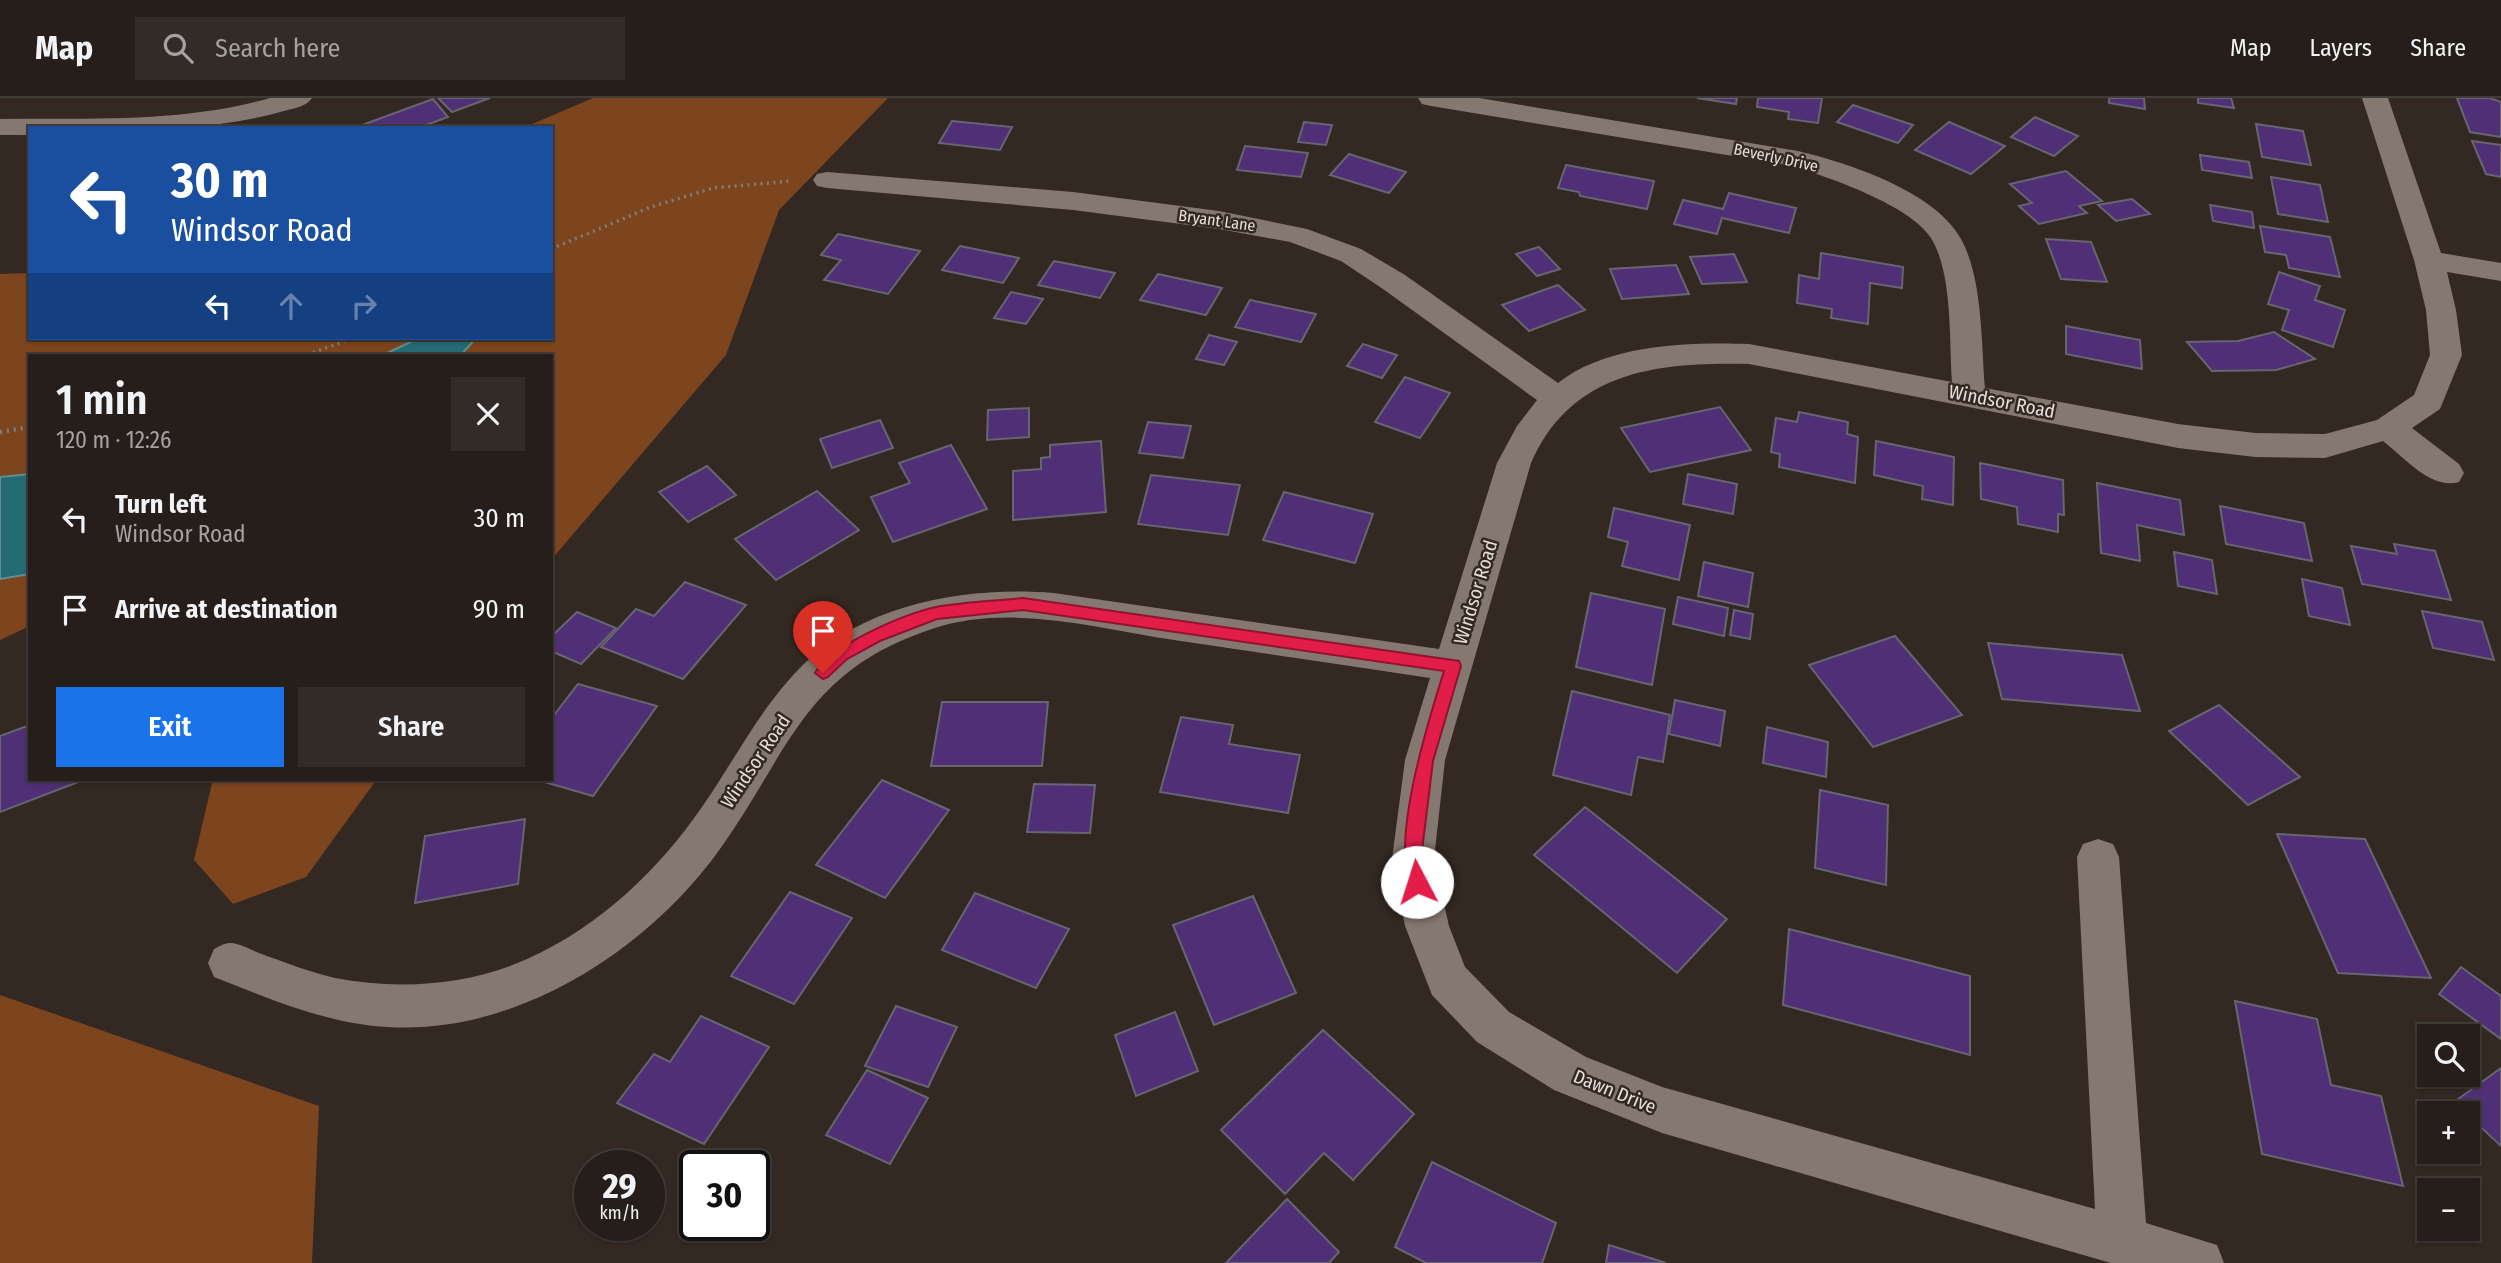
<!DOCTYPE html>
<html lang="en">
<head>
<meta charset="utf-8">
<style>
  :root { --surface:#261e1a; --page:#322b27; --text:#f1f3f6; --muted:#a4a2a2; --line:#423c39; --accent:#1a73e8 }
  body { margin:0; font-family:"Fira Sans Condensed",sans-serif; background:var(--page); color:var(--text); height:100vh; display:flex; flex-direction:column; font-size:26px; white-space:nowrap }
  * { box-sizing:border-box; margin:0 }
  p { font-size:23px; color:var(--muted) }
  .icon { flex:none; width:38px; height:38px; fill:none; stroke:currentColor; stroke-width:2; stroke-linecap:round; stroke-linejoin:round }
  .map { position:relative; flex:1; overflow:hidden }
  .drawer { position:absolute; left:28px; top:256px; width:525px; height:427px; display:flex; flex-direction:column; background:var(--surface); border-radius:0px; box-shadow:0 2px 5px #0004,0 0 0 2px var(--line) }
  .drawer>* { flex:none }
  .top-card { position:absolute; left:28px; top:28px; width:525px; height:214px; border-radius:0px; box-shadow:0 2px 5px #0004,0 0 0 2px var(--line); background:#1a4fa0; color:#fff; overflow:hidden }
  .fabs { position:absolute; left:2417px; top:926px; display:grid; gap:14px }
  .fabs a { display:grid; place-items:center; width:63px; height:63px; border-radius:0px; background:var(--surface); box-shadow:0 2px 5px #0004,0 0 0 2px var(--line); font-size:35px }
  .speed { position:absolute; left:574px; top:1052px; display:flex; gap:14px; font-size:35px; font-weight:700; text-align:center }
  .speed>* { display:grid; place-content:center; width:91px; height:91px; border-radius:50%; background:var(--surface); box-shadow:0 2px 5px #0004,0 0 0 2px var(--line); line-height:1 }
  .speed small { font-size:18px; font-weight:400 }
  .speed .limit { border:4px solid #111; border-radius:10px; background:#fff; color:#111 }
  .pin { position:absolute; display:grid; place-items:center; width:60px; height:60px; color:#fff; margin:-72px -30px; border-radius:50% 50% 50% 0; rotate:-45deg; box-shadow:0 0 7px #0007 }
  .pin .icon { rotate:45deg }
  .me { position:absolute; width:77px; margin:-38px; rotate:355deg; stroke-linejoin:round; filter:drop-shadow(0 0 5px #0008) }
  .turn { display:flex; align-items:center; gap:24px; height:147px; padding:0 28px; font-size:32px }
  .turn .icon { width:91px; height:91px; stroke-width:2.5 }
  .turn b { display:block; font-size:49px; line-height:60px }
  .lanes { display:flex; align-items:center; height:66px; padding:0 28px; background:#0003; justify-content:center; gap:35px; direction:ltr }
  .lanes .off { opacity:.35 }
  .round { display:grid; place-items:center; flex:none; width:74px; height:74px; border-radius:0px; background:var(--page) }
  .overview { display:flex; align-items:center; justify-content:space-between; height:119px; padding:0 28px }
  h1 { font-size:42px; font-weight:600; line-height:52px }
  .cta { display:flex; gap:14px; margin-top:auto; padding:14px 28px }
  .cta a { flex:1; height:80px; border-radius:0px; background:var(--accent); color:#fff; font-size:28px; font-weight:600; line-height:80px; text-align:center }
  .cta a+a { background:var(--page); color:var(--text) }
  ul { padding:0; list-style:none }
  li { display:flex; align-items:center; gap:21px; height:91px; padding:0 28px }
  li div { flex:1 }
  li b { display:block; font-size:26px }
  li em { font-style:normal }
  header { display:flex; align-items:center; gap:42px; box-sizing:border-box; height:98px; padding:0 35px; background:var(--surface); border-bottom:2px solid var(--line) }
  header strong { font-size:33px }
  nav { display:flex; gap:38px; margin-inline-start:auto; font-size:24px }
  .search { width:490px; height:63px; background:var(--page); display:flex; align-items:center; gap:18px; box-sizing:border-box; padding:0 24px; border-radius:0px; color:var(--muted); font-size:26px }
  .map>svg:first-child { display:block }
</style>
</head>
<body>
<header>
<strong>Map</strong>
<div class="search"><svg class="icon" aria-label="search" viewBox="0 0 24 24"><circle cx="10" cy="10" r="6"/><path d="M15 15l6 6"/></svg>Search here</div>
<nav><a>Map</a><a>Layers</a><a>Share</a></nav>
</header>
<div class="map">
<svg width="2501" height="1165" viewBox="0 0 2501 1165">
  <rect width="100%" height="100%" fill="#332822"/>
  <g fill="#7d451d">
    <path d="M593 0H888L779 112 726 257 551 462V257H30V528L0 542V176L30 175V240H551V30H523Z"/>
    <path d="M213 681H377L306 779 233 806 194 762Z"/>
    <path d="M0 897 319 1008 312 1165H0Z"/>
  </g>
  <g fill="#256b75" stroke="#5f8e93" stroke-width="2">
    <path d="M419 240H476L461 257H383Z"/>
    <path d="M30 376V476L0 481V379Z"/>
  </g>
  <g fill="#4f3076" stroke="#686470" stroke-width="2">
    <path d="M438 0H490L452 14Z"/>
    <path d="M1697 0H1737L1736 6Z"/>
    <path d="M1758 0H1822L1818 25 1788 21 1789 14 1757 9Z"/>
    <path d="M2109 0H2144L2145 11 2109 5Z"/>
    <path d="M2198 0H2231L2234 10 2198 5Z"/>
    <path d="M2457 0H2490L2501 4V39L2470 34Z"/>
    <path d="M433 1 448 19 418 30H354Z"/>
    <path d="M1853 7 1913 27 1898 45 1837 24Z"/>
    <path d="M2035 19 2078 38 2054 58 2011 39Z"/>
    <path d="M952 23 1012 29 1000 52 939 45Z"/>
    <path d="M1304 24 1332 27 1326 47 1298 44Z"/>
    <path d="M1949 24 2005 48 1971 76 1915 52Z"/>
    <path d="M2256 26 2303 33 2311 67 2262 59Z"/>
    <path d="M2472 43 2501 47V79L2486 76Z"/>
    <path d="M1245 48 1308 55 1301 79 1237 72Z"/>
    <path d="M1349 56 1406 74 1389 95 1330 77Z"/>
    <path d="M2200 57 2249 64 2252 80 2202 72Z"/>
    <path d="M1566 67 1654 83 1647 111 1580 98 1579 94 1558 90Z"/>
    <path d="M2066 73 2102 103 2079 108 2087 115 2039 126 2019 108 2032 105 2010 86Z"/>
    <path d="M2271 79 2320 87 2328 124 2278 116Z"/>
    <path d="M1729 95 1796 110 1789 135 1722 120 1717 136 1674 126 1683 102 1723 111Z"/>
    <path d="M2132 101 2150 116 2116 123 2098 107Z"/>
    <path d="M2210 107 2252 114 2254 130 2213 123Z"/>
    <path d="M2260 128 2330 139 2340 179 2289 170 2286 157 2265 154Z"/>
    <path d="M838 136 920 153 888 196 824 182 841 162 821 157Z"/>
    <path d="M2046 141 2091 144 2107 184 2061 181Z"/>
    <path d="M960 148 1019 160 1003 185 942 172Z"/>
    <path d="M1539 149 1560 171 1537 178 1516 156Z"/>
    <path d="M1821 155 1903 169 1902 190 1870 185 1868 226 1831 220 1832 211 1797 205 1799 177 1819 181Z"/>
    <path d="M1734 156 1747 184 1702 186 1690 159Z"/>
    <path d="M1054 163 1115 175 1100 200 1038 187Z"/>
    <path d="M1676 167 1689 196 1622 201 1610 171Z"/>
    <path d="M2279 174 2320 188 2315 202 2345 212 2333 249 2282 232 2289 212 2268 206Z"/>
    <path d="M1158 176 1222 190 1206 217 1140 202Z"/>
    <path d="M1558 187 1585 212 1529 233 1502 207Z"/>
    <path d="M1011 194 1043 201 1026 226 994 220Z"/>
    <path d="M1250 202 1316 216 1301 244 1235 229Z"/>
    <path d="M2066 228 2140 242 2142 271 2066 256Z"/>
    <path d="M2274 234 2315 261 2276 272 2212 273 2187 244 2238 243Z"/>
    <path d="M1209 237 1237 244 1224 267 1196 261Z"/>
    <path d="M1363 246 1397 257 1382 280 1347 268Z"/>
    <path d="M1405 279 1450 295 1420 340 1375 324Z"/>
    <path d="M1720 309 1751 352 1650 374 1621 330Z"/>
    <path d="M1029 310V339L987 342 988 312Z"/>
    <path d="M1799 314 1848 324 1847 336 1858 339 1855 385 1779 369 1780 356 1771 354 1776 320 1797 324Z"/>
    <path d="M880 322 893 350 832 370 820 341Z"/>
    <path d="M1148 324 1191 328 1183 360 1139 355Z"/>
    <path d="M1101 343 1106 414 1013 422V373L1041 371V360L1050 359V347Z"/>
    <path d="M1876 343 1954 359 1953 407 1922 401 1923 388 1874 377Z"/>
    <path d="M951 347 987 411 893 444 871 399 910 385 899 365Z"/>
    <path d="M1980 365 2063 382 2064 417 2058 416V434L2018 426 2017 409 1981 401Z"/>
    <path d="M707 368 736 397 688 424 659 394Z"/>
    <path d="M1688 376 1737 386 1733 416 1683 406Z"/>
    <path d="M1151 377 1240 387 1228 437 1138 426Z"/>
    <path d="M2097 385 2180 402 2184 437 2137 427 2140 463 2101 455Z"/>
    <path d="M817 393 859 432 776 482 735 441Z"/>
    <path d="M1284 394 1373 416 1355 465 1263 442Z"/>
    <path d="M2220 408 2304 425 2312 463 2226 446Z"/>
    <path d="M1614 410 1690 427 1679 482 1622 468 1628 444 1608 439Z"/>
    <path d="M2394 446 2435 453 2451 502 2362 486 2351 448 2397 456Z"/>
    <path d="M2174 454 2212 462 2217 496 2178 488Z"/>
    <path d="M1704 464 1753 475 1748 509 1698 498Z"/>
    <path d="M2302 481 2342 490 2350 527 2309 518Z"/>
    <path d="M685 484 746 507 683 581 601 549 636 511 654 518Z"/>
    <path d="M1591 495 1665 511 1652 587 1576 569Z"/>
    <path d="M1678 499 1728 510 1724 538 1673 526Z"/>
    <path d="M1734 512 1753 516 1750 541 1730 537Z"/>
    <path d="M2422 513 2482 524 2494 562 2433 550Z"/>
    <path d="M577 514 616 530 581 566 551 553V539Z"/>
    <path d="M1895 538 1962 617 1873 649 1809 567Z"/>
    <path d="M1988 545 2122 557 2140 613 2002 601Z"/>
    <path d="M578 586 657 608 593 698 534 681H551V621Z"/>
    <path d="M1572 593 1670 617 1663 664 1638 659 1631 697 1553 677Z"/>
    <path d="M1675 602 1725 613 1720 648 1669 636Z"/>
    <path d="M942 604H1048L1042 668H931Z"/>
    <path d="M2219 607 2300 679 2248 707 2169 633Z"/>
    <path d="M1181 619 1233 627 1229 646 1300 657 1288 715 1160 694Z"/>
    <path d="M30 627V681H86L0 714V638Z"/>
    <path d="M1767 629 1828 644 1826 679 1763 665Z"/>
    <path d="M882 682 949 712 885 800 816 767Z"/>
    <path d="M1034 686 1095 687 1090 735 1027 734Z"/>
    <path d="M1820 692 1888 707 1886 787 1815 770Z"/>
    <path d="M1585 709 1727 821 1677 875 1534 757Z"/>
    <path d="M525 721 518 786 415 805 425 738Z"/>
    <path d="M2277 736 2365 741 2431 880 2338 875Z"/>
    <path d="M790 794 852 820 794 906 731 878Z"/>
    <path d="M975 795 1069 831 1036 890 942 852Z"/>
    <path d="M1253 798 1296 895 1214 927 1173 827Z"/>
    <path d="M1789 831 1970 878V957L1783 907Z"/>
    <path d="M2461 869 2501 898V941L2439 896Z"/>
    <path d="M2235 903 2317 921 2331 987 2381 998 2403 1088 2262 1056Z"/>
    <path d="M896 908 957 929 928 989 865 968Z"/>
    <path d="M1175 914 1198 973 1136 998 1115 937Z"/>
    <path d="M701 918 769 949 704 1046 617 1005 654 956 670 964Z"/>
    <path d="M1323 932 1414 1016 1353 1082 1324 1055 1285 1096 1221 1032Z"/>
    <path d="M2501 970V1048L2454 1004Z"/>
    <path d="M867 972 928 1000 890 1066 826 1037Z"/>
    <path d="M1432 1064 1556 1125 1542 1165H1426L1395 1149Z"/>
    <path d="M1287 1101 1339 1154 1329 1165H1226Z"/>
    <path d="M1609 1147 1666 1165H1606Z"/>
  </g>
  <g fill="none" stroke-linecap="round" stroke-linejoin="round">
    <g stroke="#857b76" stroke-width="3.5" stroke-dasharray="2 4.5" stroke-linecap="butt">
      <path d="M551 151 651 109 713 90 791 83"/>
      <path d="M307 257 352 240"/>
    </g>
    <path stroke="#857b76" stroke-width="4.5" stroke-dasharray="2 5" stroke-linecap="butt" d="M0 334 30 329"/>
    <g fill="#857871" fill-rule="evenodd">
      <path d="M270 0H312C306 9 294 10 284 13 201 37 115 30 30 30V37H0V21C89 20 183 25 270 0Z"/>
      <path d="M1418 0H1479L1798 53C1848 65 1935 93 1961 141 1983 181 1981 245 1985 290L2178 326 2255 335 2325 336 2377 322 2414 297 2430 257 2426 212 2414 162 2362 0H2388L2441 155 2501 165V183L2447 174 2456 212 2462 257 2440 311 2412 330 2459 366 2464 375 2459 384C2431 392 2405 360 2383 343L2325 360 2255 359 2178 350 1749 266C1659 264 1572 272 1531 365L1445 662 1434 761 1449 828 1465 869 1509 914 1586 959 1662 989 2095 1111 2077 759 2083 746 2098 741 2113 746 2119 759 2146 1125 2217 1147 2224 1165H2111L1662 1035 1554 992 1477 944 1432 897 1405 828 1392 761 1405 662 1430 580C1345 567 1260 555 1174 542 1096 530 1010 505 932 531 804 573 790 653 720 751 648 852 517 937 388 929 327 926 271 901 214 879L208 865 214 851C218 849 225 845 229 845 238 844 251 852 259 855 284 864 309 874 335 880 398 892 467 888 527 861 599 829 660 771 704 706 737 658 763 605 806 564 870 504 971 488 1054 495L1439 551 1497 365 1517 328 1537 302 1383 191 1341 163 1290 144 1219 131 1073 112 827 90 817 88 813 82 817 76 827 74 1073 94 1219 113 1307 131 1361 151 1405 177 1558 285C1607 246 1689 244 1749 246L1952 284C1949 242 1953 176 1931 140 1910 107 1830 80 1793 68L1431 8 1422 6Z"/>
    </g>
  </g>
  <path fill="#e11d48" stroke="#92132f" stroke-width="2" d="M1023 500 1459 563 1461 568 1433 663 1421 761 1426 784 1424 789 1417 791 1411 789C1390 743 1429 621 1444 573L1023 512 937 521 880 543 847 561 828 579 823 581 815 575C830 547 905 516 936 509 964 504 994 503 1023 500Z"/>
  <g text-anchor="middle" stroke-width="5" stroke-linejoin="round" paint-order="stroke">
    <g font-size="16" fill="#e5deda" stroke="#332822">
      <text transform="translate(1776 59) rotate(12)" y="6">Beverly Drive</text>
      <text transform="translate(1217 122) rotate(8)" y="6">Bryant Lane</text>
    </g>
    <g font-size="19" fill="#e5deda" stroke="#332822">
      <text transform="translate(2002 303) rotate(11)" y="7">Windsor Road</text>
      <text transform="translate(1475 494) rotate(-73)" y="7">Windsor Road</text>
      <text transform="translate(755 663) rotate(-56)" y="7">Windsor Road</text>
      <text transform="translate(1615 993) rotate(22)" y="7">Dawn Drive</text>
    </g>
  </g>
</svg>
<div class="fabs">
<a><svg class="icon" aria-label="search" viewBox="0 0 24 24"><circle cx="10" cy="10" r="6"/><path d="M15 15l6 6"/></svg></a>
<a>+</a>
<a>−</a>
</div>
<div class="speed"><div>29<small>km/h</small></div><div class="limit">30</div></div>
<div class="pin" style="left:823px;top:575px;background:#d93025"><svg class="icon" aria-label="arrive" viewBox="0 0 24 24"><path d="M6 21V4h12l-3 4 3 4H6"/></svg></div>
<svg class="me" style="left:1417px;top:784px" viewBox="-20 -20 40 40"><circle r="19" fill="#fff"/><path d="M0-13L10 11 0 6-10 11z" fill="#e11d48"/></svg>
<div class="top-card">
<div class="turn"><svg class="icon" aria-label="left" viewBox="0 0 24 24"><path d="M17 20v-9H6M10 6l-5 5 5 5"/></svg><div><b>30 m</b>Windsor Road</div></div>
<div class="lanes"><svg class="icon" aria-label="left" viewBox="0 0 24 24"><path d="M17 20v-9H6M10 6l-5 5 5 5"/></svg><svg class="icon off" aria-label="ahead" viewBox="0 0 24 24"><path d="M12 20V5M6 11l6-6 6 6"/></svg><svg class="icon off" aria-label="right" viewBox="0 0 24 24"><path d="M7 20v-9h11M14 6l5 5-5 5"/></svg></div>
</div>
<section class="drawer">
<div class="overview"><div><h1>1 min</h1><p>120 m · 12:26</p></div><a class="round"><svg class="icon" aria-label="close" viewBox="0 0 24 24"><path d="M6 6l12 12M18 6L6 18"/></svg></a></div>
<ul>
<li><svg class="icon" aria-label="left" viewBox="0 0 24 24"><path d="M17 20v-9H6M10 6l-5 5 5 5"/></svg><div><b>Turn left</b><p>Windsor Road</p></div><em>30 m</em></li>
<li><svg class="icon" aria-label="arrive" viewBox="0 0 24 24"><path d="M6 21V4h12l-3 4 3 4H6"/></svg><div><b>Arrive at destination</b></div><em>90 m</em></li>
</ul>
<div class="cta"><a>Exit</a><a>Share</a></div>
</section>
</div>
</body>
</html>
